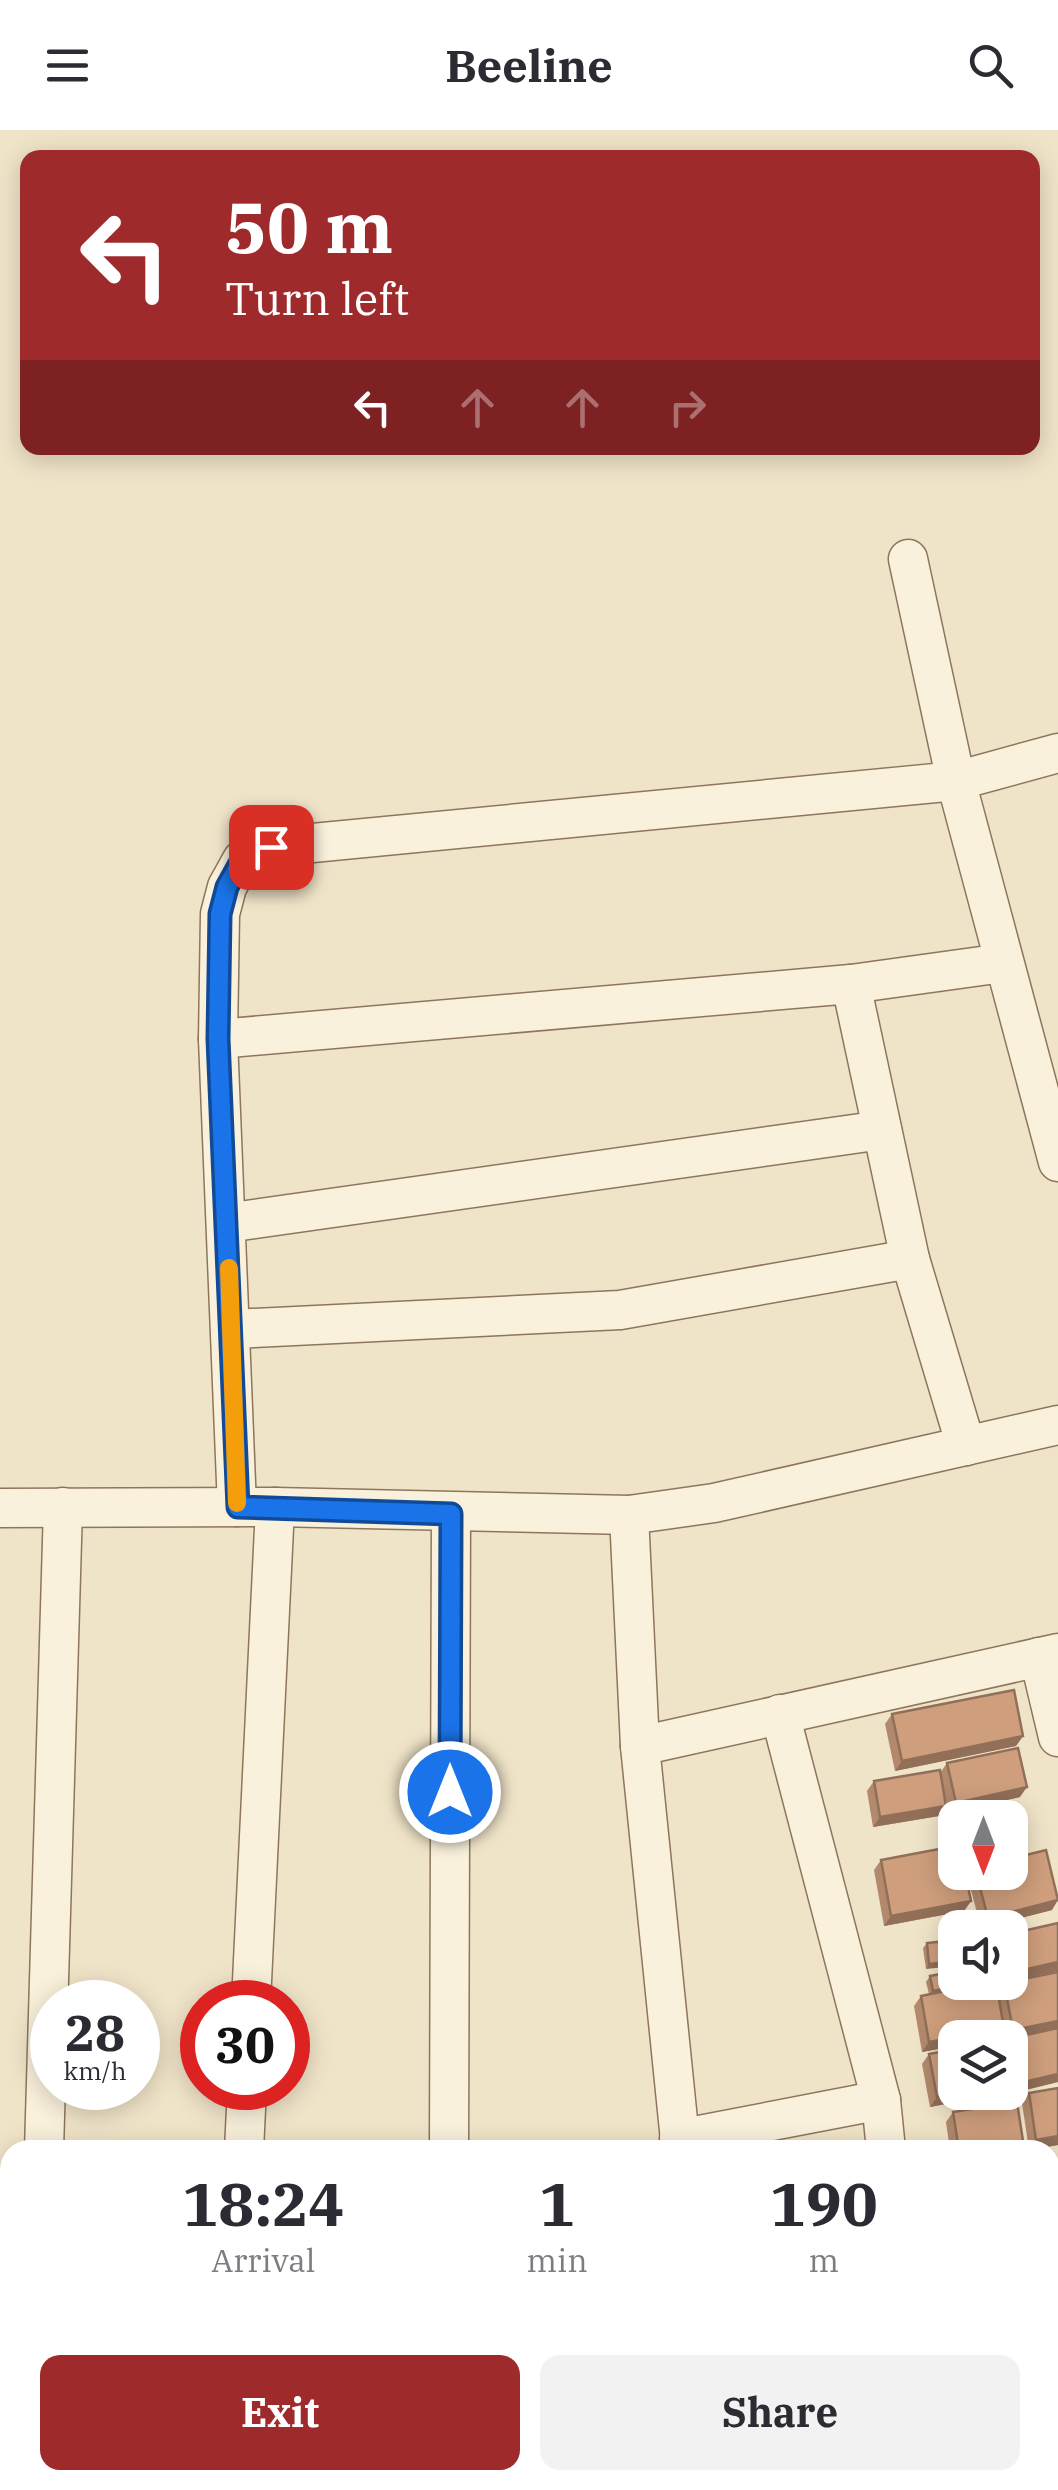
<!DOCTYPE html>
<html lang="en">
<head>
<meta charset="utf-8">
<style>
  :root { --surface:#fff; --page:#f2f2f3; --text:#2b2b33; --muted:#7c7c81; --accent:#9e2a2b }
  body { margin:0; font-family:"IBM Plex Serif",serif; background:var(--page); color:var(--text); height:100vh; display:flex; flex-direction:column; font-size:38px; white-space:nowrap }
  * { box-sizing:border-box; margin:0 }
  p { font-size:32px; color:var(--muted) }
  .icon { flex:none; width:55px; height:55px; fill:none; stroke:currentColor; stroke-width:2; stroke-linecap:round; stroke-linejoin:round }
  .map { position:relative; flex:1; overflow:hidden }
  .side { position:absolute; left:0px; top:2010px; width:1060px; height:350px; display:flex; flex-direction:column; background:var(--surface); border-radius:30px 30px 0 0; box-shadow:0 5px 25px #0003 }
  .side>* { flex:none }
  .top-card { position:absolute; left:20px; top:20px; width:1020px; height:305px; border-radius:20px; box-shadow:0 5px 25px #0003; background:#9e2a2b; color:#fff; overflow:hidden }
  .needle { width:65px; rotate:180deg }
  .controls { position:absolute; left:938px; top:1670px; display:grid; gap:20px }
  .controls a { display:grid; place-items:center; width:90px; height:90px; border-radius:20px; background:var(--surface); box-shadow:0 5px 25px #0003; font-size:50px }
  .speed { position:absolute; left:30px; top:1850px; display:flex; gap:20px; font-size:50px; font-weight:700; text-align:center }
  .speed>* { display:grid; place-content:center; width:130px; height:130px; border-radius:50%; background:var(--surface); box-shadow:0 5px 25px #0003; line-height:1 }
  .speed small { font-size:25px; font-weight:400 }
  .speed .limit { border:15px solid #d22; background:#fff; color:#111 }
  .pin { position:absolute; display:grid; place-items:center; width:85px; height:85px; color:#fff; margin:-42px; border-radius:20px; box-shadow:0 5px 15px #0006 }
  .me { position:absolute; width:110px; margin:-55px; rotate:0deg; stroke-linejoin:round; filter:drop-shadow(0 0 8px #0008) }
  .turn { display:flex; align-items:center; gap:35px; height:210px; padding:0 40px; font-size:45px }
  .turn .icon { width:130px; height:130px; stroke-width:2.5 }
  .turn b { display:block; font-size:70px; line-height:85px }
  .lanes { display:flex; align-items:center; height:95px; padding:0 40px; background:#0003; justify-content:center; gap:50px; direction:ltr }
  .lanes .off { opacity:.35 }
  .eta { display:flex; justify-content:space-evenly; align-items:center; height:170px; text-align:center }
  .eta b { font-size:60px; font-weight:700; line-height:70px }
  .primary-button { display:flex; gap:20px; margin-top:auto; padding:20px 40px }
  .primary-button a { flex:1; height:115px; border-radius:20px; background:var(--accent); color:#fff; font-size:40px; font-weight:700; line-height:115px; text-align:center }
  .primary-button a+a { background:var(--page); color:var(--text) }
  header { display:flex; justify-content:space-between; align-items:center; height:130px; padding:0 40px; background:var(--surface); font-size:45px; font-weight:700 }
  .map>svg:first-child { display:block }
</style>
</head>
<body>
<header><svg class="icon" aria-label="menu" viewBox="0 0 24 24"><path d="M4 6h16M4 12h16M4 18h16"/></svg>Beeline<svg class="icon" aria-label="search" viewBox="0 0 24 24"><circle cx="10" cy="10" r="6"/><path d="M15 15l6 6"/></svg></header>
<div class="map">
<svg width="1058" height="2360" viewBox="0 0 1058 2360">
  <rect width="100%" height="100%" fill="#f0e4c8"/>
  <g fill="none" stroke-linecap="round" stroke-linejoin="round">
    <defs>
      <g id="street">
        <path d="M908 429 956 651 1058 1032"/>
        <path d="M851 854 1003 833"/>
        <path d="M218 909 851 854 910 1129 966 1316"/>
        <path d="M226 1093 882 1000"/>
        <path d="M233 1199 620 1180 910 1129"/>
        <path d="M237 1377 218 909 220 784 227 757 242 730 271 717 956 651 1058 623"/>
        <path d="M0 1378 275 1377 629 1385 714 1373 1058 1295"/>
        <path d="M629 1385 640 1616 681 2020"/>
        <path d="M1039 1527 1058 1607"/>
        <path d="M780 1584 881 1970 886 2020"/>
        <path d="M640 1616 1058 1523"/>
        <path d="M251 1872 275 1377"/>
        <path d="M679 2009 881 1970"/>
        <path d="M44 2020 63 1377"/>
        <path d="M244 2020 247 1958"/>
        <path d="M449 2020 451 1384"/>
        <path d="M1050 2169 1058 2167"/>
        <path d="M605 2350V2360"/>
        <path d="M721 2350 722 2360"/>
        <path d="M918 2350 919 2360"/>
        <path d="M34 2360 35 2350"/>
        <path d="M228 2360V2350"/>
        <path d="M449 2360V2350"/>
      </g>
    </defs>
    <use href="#street" stroke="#8d765c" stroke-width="41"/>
    <use href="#street" stroke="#faf1dc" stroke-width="38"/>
  </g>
  <g fill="#b2896c">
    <path d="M892 1584 1023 1606 1016 1616 895 1641 885 1594Z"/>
    <path d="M947 1633 1020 1667 949 1683 942 1652 939 1686 873 1697 867 1661 874 1651 940 1643Z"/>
    <path d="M881 1730 971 1771 964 1781 884 1796 874 1740Z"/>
    <path d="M972 1742H1010L1052 1780 981 1798 968 1749Z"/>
    <path d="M955 1810 926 1839 923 1818 927 1813Z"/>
    <path d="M1058 1842V1952L1017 1962 1010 1933V1913L1012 1909 1006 1908 1004 1898 998 1908H955V1916L922 1922 914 1876 921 1866 929 1864 926 1852 930 1846 998 1862 1004 1853Z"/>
    <path d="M929 1924 1003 1964 930 1977 922 1934Z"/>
    <path d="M1058 1958V2015L1029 2020 1022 1973 1029 1963Z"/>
    <path d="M953 1982 1017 2020H950L946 1992Z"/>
    <path d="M1050 2038 1058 2069 1053 2071 1050 2059Z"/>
    <path d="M1053 2076H1058V2129H1054L1051 2108 1057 2099H1052L1050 2080Z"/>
    <path d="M829 2350H915L908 2360H830Z"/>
    <path d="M973 2350H1046V2360H974Z"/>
  </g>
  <g fill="#916f58">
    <path d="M1023 1606 1016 1616 895 1641 902 1631Z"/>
    <path d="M1027 1657 1020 1667 949 1683 956 1673Z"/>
    <path d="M946 1676 939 1686 873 1697 880 1687Z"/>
    <path d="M1058 1770 1052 1780 982 1798 988 1788Z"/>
    <path d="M971 1771 964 1781 884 1796 891 1786Z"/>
    <path d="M955 1831V1836L926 1839 929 1834Z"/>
    <path d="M1058 1832V1841L1010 1851V1843Z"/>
    <path d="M974 1852H988L930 1866 933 1861Z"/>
    <path d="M1058 1891V1900L1010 1910V1908H1008L1013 1900Z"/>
    <path d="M1004 1898 998 1908H955V1916L922 1922 929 1912Z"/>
    <path d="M1058 1944V1952L1017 1962 1024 1952Z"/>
    <path d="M962 1962H1004L930 1977 937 1967Z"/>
    <path d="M1058 2006V2015L1029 2020 1036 2010Z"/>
    <path d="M1023 2011 1017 2020H959Z"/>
    <path d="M915 2351 908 2360H836L837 2358Z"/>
  </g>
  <g fill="#cf9f7d" stroke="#916f58" stroke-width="2.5">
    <path d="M1014 1560 1023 1606 902 1631 892 1584Z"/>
    <path d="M1018 1618 1027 1657 956 1673 947 1633Z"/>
    <path d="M940 1640 946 1676 880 1687 874 1651Z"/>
    <path d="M984 1681V1688H964L963 1683Z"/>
    <path d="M955 1716V1742H965L971 1771 891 1786 881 1730Z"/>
    <path d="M1046 1720 1058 1770 988 1788 976 1742H1010V1729Z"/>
    <path d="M1058 1793V1832L1010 1843V1804Z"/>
    <path d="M955 1810V1831L929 1834 927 1813Z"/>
    <path d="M955 1841V1852H974L933 1861 930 1846Z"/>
    <path d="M1058 1842V1891L1013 1900 1004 1853Z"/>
    <path d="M989 1852H996L1004 1898 929 1912 921 1866Z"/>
    <path d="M1058 1898V1944L1024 1952 1013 1908Z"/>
    <path d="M955 1919V1962H962L937 1967 929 1924Z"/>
    <path d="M1058 1958V2006L1036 2010 1029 1963Z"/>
    <path d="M1017 1972 1023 2011 959 2020 953 1982Z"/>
    <path d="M1058 2036V2065L1057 2066 1050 2038Z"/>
    <path d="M1053 2076H1058V2094H1055Z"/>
    <rect x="1050" y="2181" width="6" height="51"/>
    <path d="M837 2350H915V2351L837 2358Z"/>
    <rect x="981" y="2350" width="65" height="10"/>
  </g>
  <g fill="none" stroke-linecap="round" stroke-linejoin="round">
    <defs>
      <path id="route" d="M271 717 242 730 227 757 220 784 218 909 238 1377 451 1384 450 1662"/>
    </defs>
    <use href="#route" stroke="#114b97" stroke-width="25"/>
    <use href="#route" stroke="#1a73e8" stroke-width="18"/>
    <path stroke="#f59e0b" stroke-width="18" d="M229 1138 237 1373"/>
  </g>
</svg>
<div class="controls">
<a><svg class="needle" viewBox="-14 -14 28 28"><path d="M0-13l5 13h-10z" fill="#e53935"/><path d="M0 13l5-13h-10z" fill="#7c7c81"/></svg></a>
<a><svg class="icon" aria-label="sound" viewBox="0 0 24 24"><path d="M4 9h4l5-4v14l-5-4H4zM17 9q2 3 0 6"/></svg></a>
<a><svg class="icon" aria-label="layers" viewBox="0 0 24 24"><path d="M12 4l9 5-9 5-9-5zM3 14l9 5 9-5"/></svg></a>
</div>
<div class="speed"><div>28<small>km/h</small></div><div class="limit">30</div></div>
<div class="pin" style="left:271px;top:717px;background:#d93025"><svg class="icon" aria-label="arrive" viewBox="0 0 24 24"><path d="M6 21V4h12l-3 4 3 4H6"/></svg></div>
<svg class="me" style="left:450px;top:1662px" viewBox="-20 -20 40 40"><circle r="17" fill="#1a73e8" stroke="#fff" stroke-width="3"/><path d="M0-11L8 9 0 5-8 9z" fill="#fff"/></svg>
<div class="top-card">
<div class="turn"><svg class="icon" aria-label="left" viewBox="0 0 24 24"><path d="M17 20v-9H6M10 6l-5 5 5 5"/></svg><div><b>50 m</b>Turn left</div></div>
<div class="lanes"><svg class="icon" aria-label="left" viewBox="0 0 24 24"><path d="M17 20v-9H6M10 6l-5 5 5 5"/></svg><svg class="icon off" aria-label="ahead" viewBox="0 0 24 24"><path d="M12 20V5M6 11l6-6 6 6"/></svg><svg class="icon off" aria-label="ahead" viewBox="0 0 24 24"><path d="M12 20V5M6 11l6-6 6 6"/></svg><svg class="icon off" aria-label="right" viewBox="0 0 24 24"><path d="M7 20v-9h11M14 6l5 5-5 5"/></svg></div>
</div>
<section class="side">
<div class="eta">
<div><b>18:24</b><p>Arrival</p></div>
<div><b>1</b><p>min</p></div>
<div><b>190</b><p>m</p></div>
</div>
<div class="primary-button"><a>Exit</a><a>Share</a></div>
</section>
</div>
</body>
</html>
